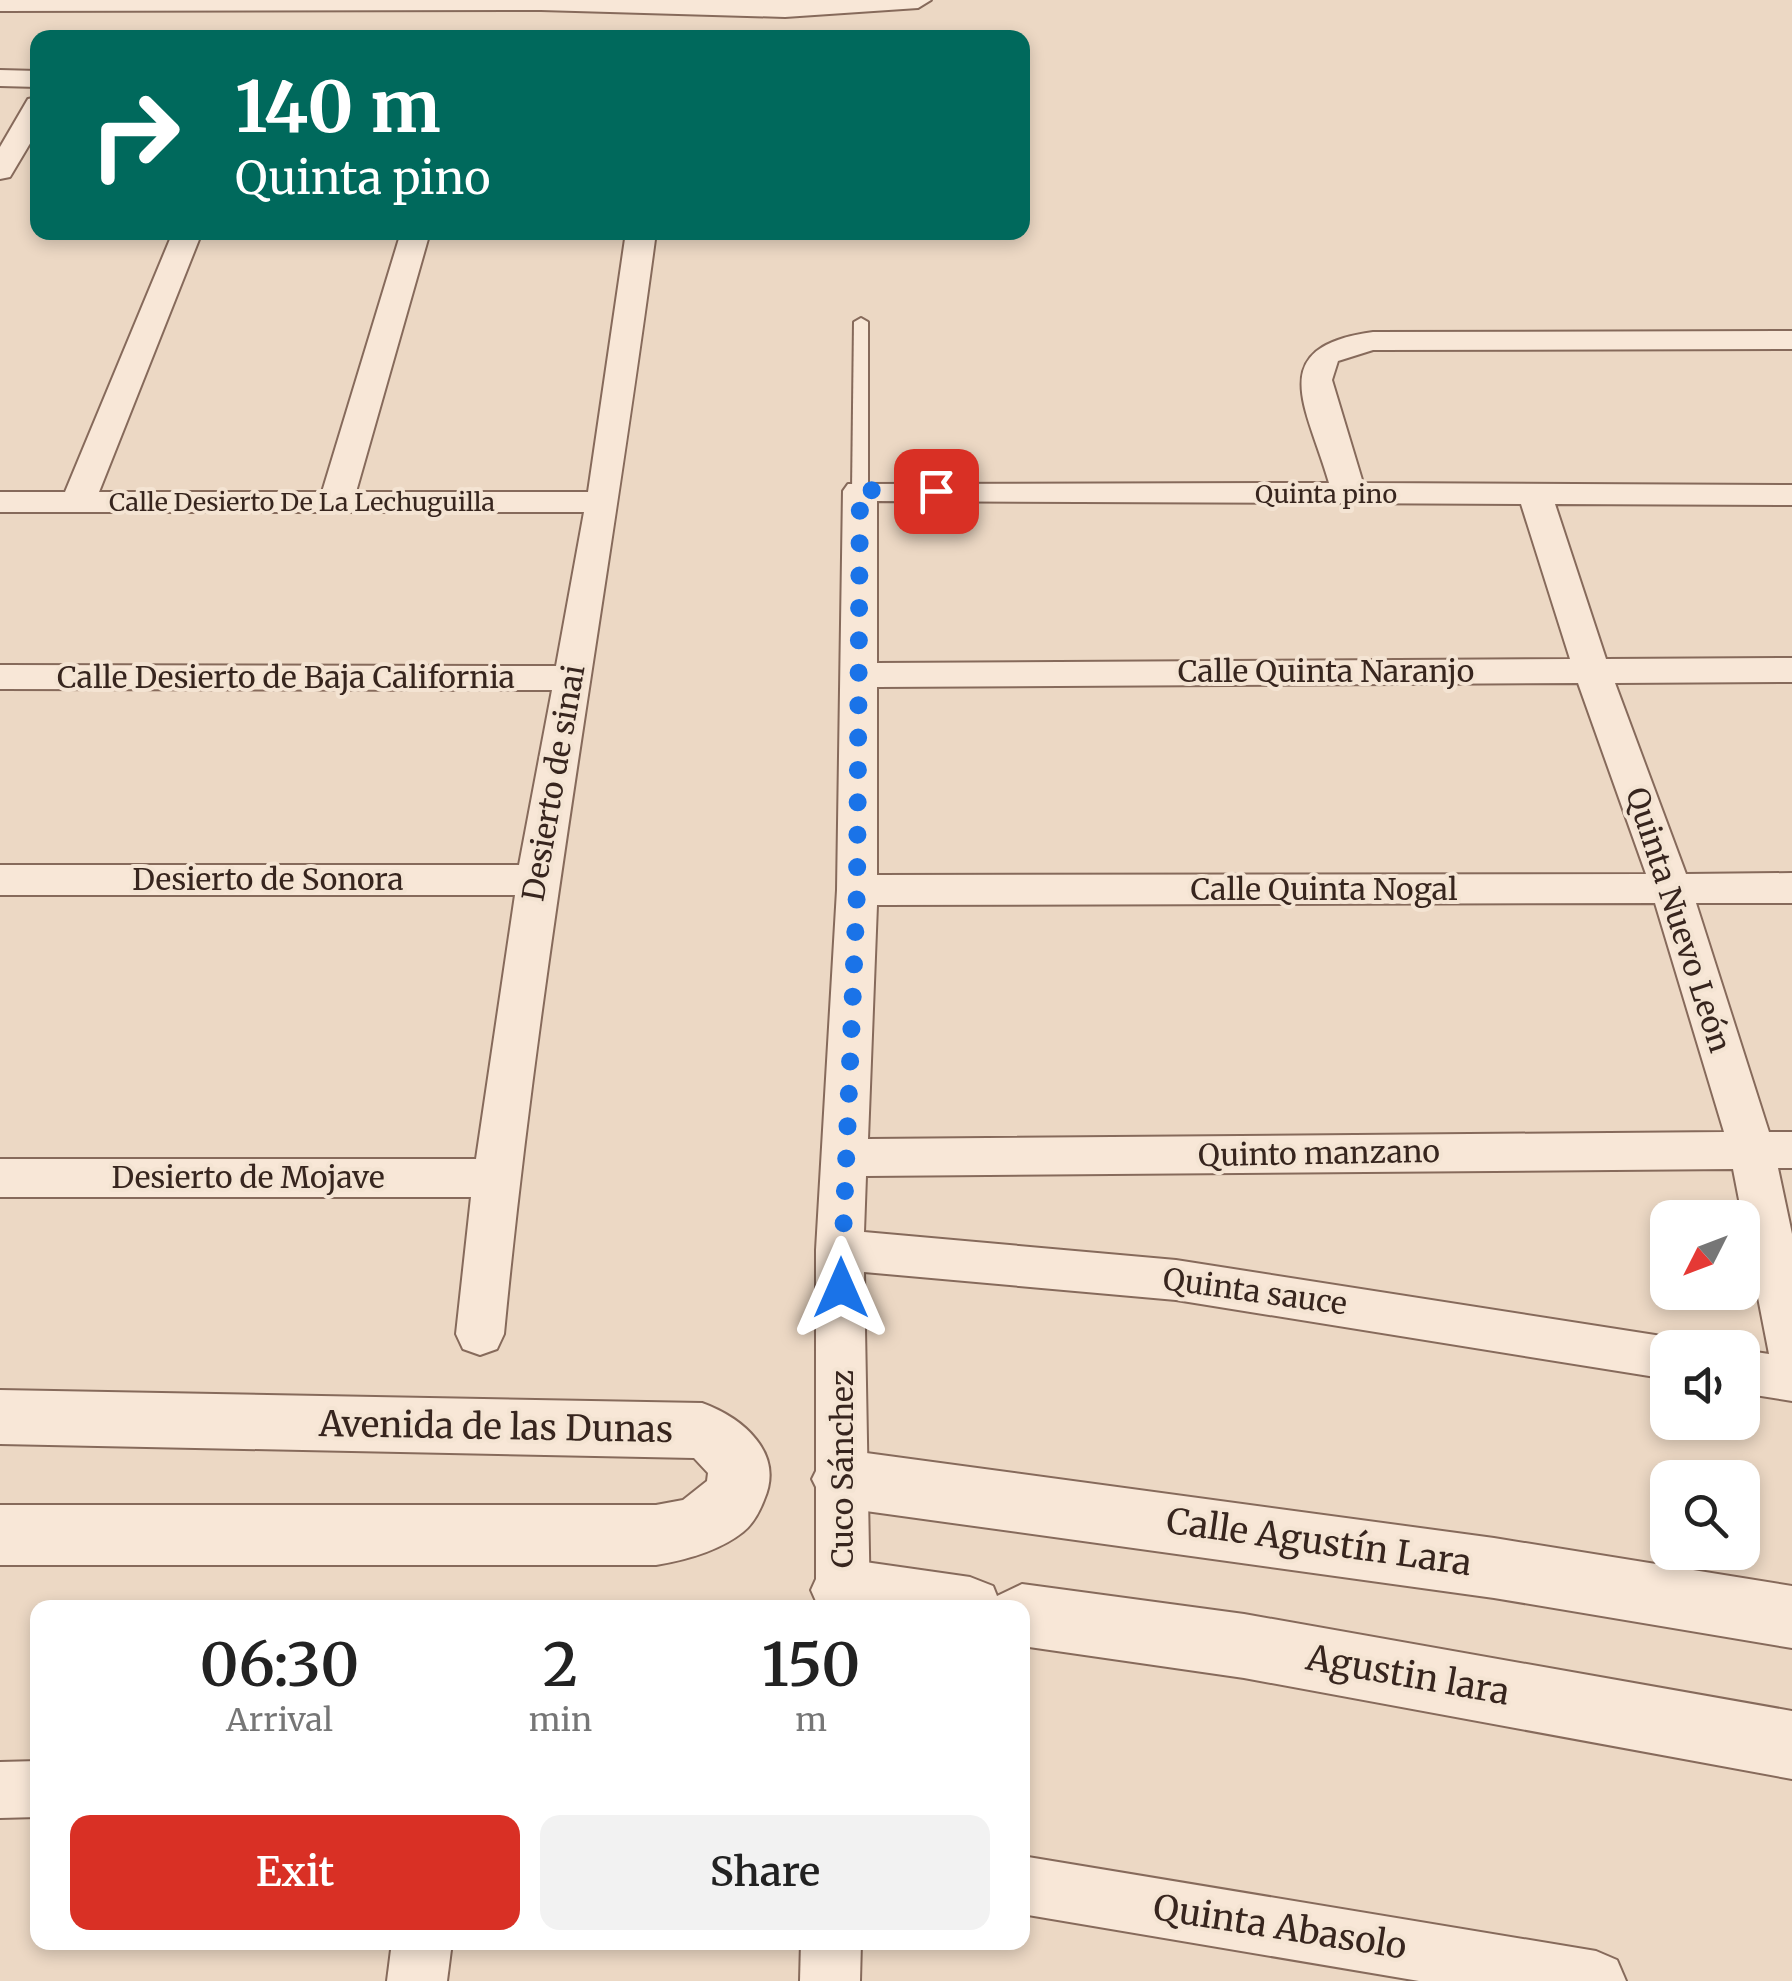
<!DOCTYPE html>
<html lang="en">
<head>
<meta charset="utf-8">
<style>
  :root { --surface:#fff; --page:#f2f2f2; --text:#222; --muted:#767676; --accent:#d93025 }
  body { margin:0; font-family:Merriweather,serif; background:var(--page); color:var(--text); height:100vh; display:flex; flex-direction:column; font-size:38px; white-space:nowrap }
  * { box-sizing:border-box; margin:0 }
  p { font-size:32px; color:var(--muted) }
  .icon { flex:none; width:55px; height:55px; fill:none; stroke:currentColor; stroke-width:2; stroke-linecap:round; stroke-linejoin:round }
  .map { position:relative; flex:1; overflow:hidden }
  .drawer { position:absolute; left:30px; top:1600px; width:1000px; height:350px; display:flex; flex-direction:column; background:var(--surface); border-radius:20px; box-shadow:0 5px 15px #0003 }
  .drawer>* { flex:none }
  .hud { position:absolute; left:30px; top:30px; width:1000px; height:210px; border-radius:20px; box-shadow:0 5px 15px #0003; background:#00695c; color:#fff; overflow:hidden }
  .needle { width:65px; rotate:228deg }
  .fabs { position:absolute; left:1650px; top:1200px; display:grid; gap:20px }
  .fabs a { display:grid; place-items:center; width:110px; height:110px; border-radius:20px; background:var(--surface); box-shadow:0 5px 15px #0003; font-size:50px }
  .pin { position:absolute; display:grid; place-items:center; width:85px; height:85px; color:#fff; margin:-42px; border-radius:20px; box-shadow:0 5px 15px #0006 }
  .me { position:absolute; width:110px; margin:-55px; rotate:0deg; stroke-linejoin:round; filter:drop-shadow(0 0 8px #0008) }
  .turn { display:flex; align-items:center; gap:35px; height:210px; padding:0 40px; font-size:45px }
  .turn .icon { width:130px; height:130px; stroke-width:2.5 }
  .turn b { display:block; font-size:70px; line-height:85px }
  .eta { display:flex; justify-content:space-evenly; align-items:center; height:170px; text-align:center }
  .eta b { font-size:60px; font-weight:600; line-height:70px }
  .action { display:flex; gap:20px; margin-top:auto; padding:20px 40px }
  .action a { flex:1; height:115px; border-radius:20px; background:var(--accent); color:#fff; font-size:40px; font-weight:600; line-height:115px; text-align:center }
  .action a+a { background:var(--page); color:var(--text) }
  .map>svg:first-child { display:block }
</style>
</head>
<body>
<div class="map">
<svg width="1792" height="1981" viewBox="0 0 1792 1981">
  <rect width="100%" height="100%" fill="#ecd8c4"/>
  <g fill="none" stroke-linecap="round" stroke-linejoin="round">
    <defs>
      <path id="service" d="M861 318 868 322V491L860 496 852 491 854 322Z"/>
      <g id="minor">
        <path d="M0 0H931L918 8 785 17 541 10 0 11Z"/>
        <path d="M0 70 38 71V87L0 86Z"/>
        <path d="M38 97V130L10 177 0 179V147L28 99Z"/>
        <path d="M173 232H202L99 492H322L401 232H430L356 492H588L626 232H656C607 600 539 965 504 1334L497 1349 480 1355 463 1349 456 1334 471 1197H0V1159H476L515 895H0V865H519L552 690 0 689V665L556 666 584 512H0V492H65Z"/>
        <path d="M1792 331V349L1373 350 1338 361 1332 380 1363 483 1792 485V505L1555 504 1606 659 1792 658V682L1615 683 1686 874 1792 873V903H1696L1769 1132H1792V1168H1778L1792 1234V1401L1742 1393V1350L1769 1354 1733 1169 866 1176 864 1232 1176 1260 1668 1337 1687 1348H1668V1379L1176 1300 864 1272 870 1608H816V1250L837 890 843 491 848 484 1329 483C1307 406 1263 347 1373 332ZM877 501 1521 504 1570 659 877 663ZM1578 683 1646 874 877 875V687ZM1655 903 1724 1132 868 1139 877 905Z"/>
        <path d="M38 1761V1817L0 1818V1762Z"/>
        <path d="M1022 1856 1596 1951 1617 1960 1626 1981H1419L1022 1914Z"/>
        <path d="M392 1942H452L447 1981H387Z"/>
        <path d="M801 1942H861L860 1981H800Z"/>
      </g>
      <g id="tertiary">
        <path d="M0 1390 702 1403C743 1418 785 1453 764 1500 759 1513 753 1524 743 1532 719 1551 686 1560 656 1565H0V1505H656L683 1500 707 1481 708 1473 694 1458 0 1444Z"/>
        <path d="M844 1450 1494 1538 1792 1586V1648L1494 1598 844 1508 822 1499 812 1479 822 1459Z"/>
        <path d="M844 1559 970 1577 993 1586 997 1596 1022 1584 1244 1614 1792 1711V1779L1244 1678 1022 1646V1608H819L811 1590 821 1568Z"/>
      </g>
    </defs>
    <use href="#service" stroke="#866a5b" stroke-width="4"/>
    <use href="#minor" stroke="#866a5b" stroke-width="4"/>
    <use href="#tertiary" stroke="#866a5b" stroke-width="4"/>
    <use href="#service" fill="#f8e7d7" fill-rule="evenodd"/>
    <use href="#minor" fill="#f8e7d7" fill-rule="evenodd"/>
    <use href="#tertiary" fill="#f8e7d7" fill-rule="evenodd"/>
  </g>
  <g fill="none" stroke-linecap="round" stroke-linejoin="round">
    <path stroke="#1a73e8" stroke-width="18" stroke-dasharray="0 32.4" d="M841 1288 857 890 860 490 936 491"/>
  </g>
  <g text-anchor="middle" stroke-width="8" stroke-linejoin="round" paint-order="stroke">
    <g font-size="25" fill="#37251e" stroke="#f4e4d3">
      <text x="1326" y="503">Quinta pino</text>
      <text x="302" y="511">Calle Desierto De La Lechuguilla</text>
    </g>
    <g font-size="30" fill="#37251e" stroke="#f4e4d3">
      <text x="1326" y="682">Calle Quinta Naranjo</text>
      <text x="286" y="688">Calle Desierto de Baja California</text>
      <text transform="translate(554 783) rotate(-80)" y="10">Desierto de sinai</text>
      <text x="268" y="890">Desierto de Sonora</text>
      <text x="1324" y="900">Calle Quinta Nogal</text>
      <text transform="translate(1678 920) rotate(72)" y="10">Quinta Nuevo León</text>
      <text transform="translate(1319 1154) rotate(-1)" y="10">Quinto manzano</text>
      <text x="248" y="1188">Desierto de Mojave</text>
      <text transform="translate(1255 1292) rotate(8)" y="10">Quinta sauce</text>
      <text transform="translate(843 1469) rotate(-90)" y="10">Cuco Sánchez</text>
    </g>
    <g font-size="35" fill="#37251e" stroke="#f4e4d3">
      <text transform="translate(496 1427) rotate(1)" y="12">Avenida de las Dunas</text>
      <text transform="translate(1319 1542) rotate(8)" y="12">Calle Agustín Lara</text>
      <text transform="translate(1408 1675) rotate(10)" y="12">Agustin lara</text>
      <text transform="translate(1280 1927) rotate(9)" y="12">Quinta Abasolo</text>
    </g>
  </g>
</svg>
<div class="fabs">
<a><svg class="needle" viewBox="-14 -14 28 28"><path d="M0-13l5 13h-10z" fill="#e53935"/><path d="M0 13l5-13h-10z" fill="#767676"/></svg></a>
<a><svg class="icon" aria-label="sound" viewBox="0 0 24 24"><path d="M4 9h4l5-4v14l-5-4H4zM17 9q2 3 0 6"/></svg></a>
<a><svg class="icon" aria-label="search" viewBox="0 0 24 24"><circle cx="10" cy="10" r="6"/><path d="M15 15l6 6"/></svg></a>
</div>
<div class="pin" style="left:936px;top:491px;background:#d93025"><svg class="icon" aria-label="arrive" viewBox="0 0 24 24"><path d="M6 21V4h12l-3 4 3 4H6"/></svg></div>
<svg class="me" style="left:841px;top:1288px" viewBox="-20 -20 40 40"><path d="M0-17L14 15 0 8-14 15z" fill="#1a73e8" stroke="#fff" stroke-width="4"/></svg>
<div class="hud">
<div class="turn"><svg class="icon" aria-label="right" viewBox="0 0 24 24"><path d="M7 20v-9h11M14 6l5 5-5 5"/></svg><div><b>140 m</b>Quinta pino</div></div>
</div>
<section class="drawer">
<div class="eta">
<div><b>06:30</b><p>Arrival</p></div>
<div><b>2</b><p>min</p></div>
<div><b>150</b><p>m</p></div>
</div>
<div class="action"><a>Exit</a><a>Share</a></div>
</section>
</div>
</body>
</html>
